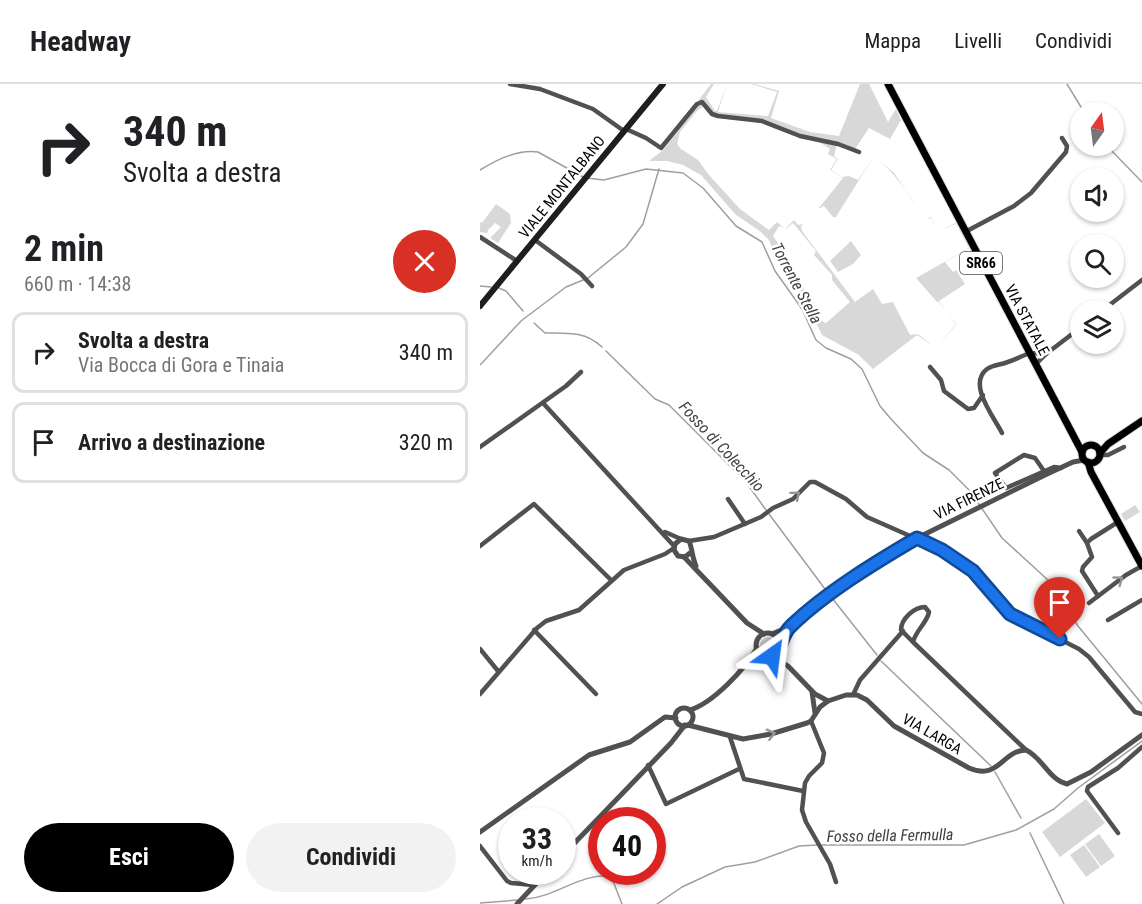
<!DOCTYPE html>
<html lang="it">
<head>
<meta charset="utf-8">
<style>
  :root { --surface:#fff; --page:#f2f2f2; --text:#202124; --muted:#757577; --line:#e0e0e0; --accent:#000 }
  body { margin:0; font-family:"Roboto Condensed",sans-serif; background:var(--page); color:var(--text); height:100vh; display:flex; flex-direction:column; font-size:22px; white-space:nowrap }
  * { box-sizing:border-box; margin:0 }
  p { font-size:20px; color:var(--muted) }
  .icon { flex:none; width:33px; height:33px; fill:none; stroke:currentColor; stroke-width:2; stroke-linecap:round; stroke-linejoin:round }
  .map { position:relative; flex:1; overflow:hidden }
  .details { display:flex; flex-direction:column; background:var(--surface); width:480px }
  .details>* { flex:none }
  .banner { background:#fff; color:var(--text); overflow:hidden }
  .needle { width:39px; rotate:14deg }
  .tools { position:absolute; left:590px; top:18px; display:grid; gap:12px }
  .tools a { display:grid; place-items:center; width:54px; height:54px; border-radius:50%; background:var(--surface); box-shadow:0 2px 4px #0004; font-size:30px }
  .speed { position:absolute; left:18px; top:723px; display:flex; gap:12px; font-size:30px; font-weight:700; text-align:center }
  .speed>* { display:grid; place-content:center; width:78px; height:78px; border-radius:50%; background:var(--surface); box-shadow:0 2px 4px #0004; line-height:1 }
  .speed small { font-size:15px; font-weight:400 }
  .speed .limit { border:9px solid #d22; background:#fff; color:#111 }
  .pin { position:absolute; display:grid; place-items:center; width:51px; height:51px; color:#fff; margin:-62px -26px; border-radius:50% 50% 50% 0; rotate:-45deg; box-shadow:0 0 6px #0007 }
  .pin .icon { rotate:45deg }
  .me { position:absolute; width:66px; margin:-33px; rotate:31deg; stroke-linejoin:round; filter:drop-shadow(0 0 4px #0008) }
  .turn { display:flex; align-items:center; gap:21px; height:126px; padding:0 24px; font-size:27px }
  .turn .icon { width:78px; height:78px; stroke-width:2.5 }
  .turn b { display:block; font-size:42px; line-height:51px }
  .round { display:grid; place-items:center; flex:none; width:63px; height:63px; border-radius:32px; background:var(--page) }
  .overview { display:flex; align-items:center; justify-content:space-between; height:102px; padding:0 24px }
  h1 { font-size:36px; font-weight:700; line-height:45px }
  .action { display:flex; gap:12px; margin-top:auto; padding:12px 24px }
  .action a { flex:1; height:69px; border-radius:36px; background:var(--accent); color:#fff; font-size:24px; font-weight:700; line-height:69px; text-align:center }
  .action a+a { background:var(--page); color:var(--text) }
  ul { padding:0; list-style:none }
  li { display:flex; align-items:center; gap:18px; height:81px; margin:0 12px 9px; padding:0 12px; border:3px solid var(--line); border-radius:12px }
  li div { flex:1 }
  li b { display:block; font-size:22px }
  li em { font-style:normal }
  header { display:flex; align-items:center; gap:36px; box-sizing:border-box; height:84px; padding:0 30px; background:var(--surface); border-bottom:2px solid var(--line) }
  header strong { font-size:28px }
  nav { display:flex; gap:33px; margin-inline-start:auto; font-size:21px }
  main { display:flex; flex:1; min-height:0 }
  .map>svg:first-child { display:block }
</style>
</head>
<body>
<header>
<strong>Headway</strong>
<nav><a>Mappa</a><a>Livelli</a><a>Condividi</a></nav>
</header>
<main>
<section class="details">
<div class="banner">
<div class="turn"><svg class="icon" aria-label="right" viewBox="0 0 24 24"><path d="M7 20v-9h11M14 6l5 5-5 5"/></svg><div><b>340 m</b>Svolta a destra</div></div>
</div>
<div class="overview"><div><h1>2 min</h1><p>660 m · 14:38</p></div><a class="round" style="background:#d93025;color:#fff"><svg class="icon" aria-label="close" viewBox="0 0 24 24"><path d="M6 6l12 12M18 6L6 18"/></svg></a></div>
<ul>
<li><svg class="icon" aria-label="right" viewBox="0 0 24 24"><path d="M7 20v-9h11M14 6l5 5-5 5"/></svg><div><b>Svolta a destra</b><p>Via Bocca di Gora e Tinaia</p></div><em>340 m</em></li>
<li><svg class="icon" aria-label="arrive" viewBox="0 0 24 24"><path d="M6 21V4h12l-3 4 3 4H6"/></svg><div><b>Arrivo a destinazione</b></div><em>320 m</em></li>
</ul>
<div class="action"><a>Esci</a><a>Condividi</a></div>
</section>
<div class="map">
<svg width="662" height="820" viewBox="0 0 662 820">
  <rect width="100%" height="100%" fill="#fff"/>
  <g fill="#d8d8d8" fill-rule="evenodd">
    <path d="M231 0H234L226 13 235 27H237L247 0 238 28 288 32 297 8 271 0H274L299 7 291 34 330 48 359 52 380 0H389L408 38 416 25 421 36 410 55 389 44 375 65 318 50 298 41 234 30 223 17H218Z"/>
    <path d="M221 19 237 33 283 38 320 52 357 60 354 72 358 75 351 86 362 93 369 92 378 96 394 72C417 91 429 110 445 136L451 133 458 147 476 139 490 164 465 178 473 188 476 186 485 200 459 217 476 241 457 263H454L437 251 393 285 379 271 342 251 327 220 302 187 289 156 281 148 255 130 221 91 203 81 187 77H169L183 66ZM223 22 231 31 238 34 284 39 319 53 341 59 350 65 348 70 357 75 350 86 363 94 338 125 344 122 353 133H356L359 128 394 72 414 89 432 115 445 136 451 134 458 147 476 140 489 164 436 194 457 218H459L476 240 457 263H454L438 250 430 251 414 220 413 218 402 220 393 205 375 218 322 147 321 142 323 140 318 141 314 136 305 145 297 138 289 146 260 125 229 91 218 76 201 65 197 60 200 48 216 28ZM313 139 336 167 334 171 352 191V196L370 218 346 239 342 237 332 216 307 182 300 162 293 152 299 142 306 145Z"/>
    <path d="M16 120 30 130 31 139 18 159 10 154 21 143 15 139 8 146 7 149 0 148V138L2 139Z"/>
    <path d="M371 157 381 171 373 180 358 188 350 177Z"/>
    <path d="M655 421 660 428 645 437 641 430Z"/>
    <circle cx="288" cy="561" r="8"/>
    <path d="M606 715 625 739 580 773 562 748Z"/>
    <path d="M619 750 635 772 621 782 605 760Z"/>
    <path d="M604 761 620 783 606 793 590 771Z"/>
  </g>
  <g fill="none" stroke-linecap="round" stroke-linejoin="round">
    <g stroke="#9f9f9f" stroke-width="1.5">
      <path d="M587 0 604 28"/>
      <path d="M627 62 662 98"/>
      <path d="M0 86C16 76 39 65 58 68L103 93"/>
      <path d="M107 94 124 96 166 85 203 89 223 104 256 142 282 158 295 187 322 225 336 256 346 264 371 275 382 285 400 322 411 335 443 369 469 386 490 407 522 454 569 497 598 542 662 620"/>
      <path d="M0 202 11 203"/>
      <path d="M19 204 26 207 43 227"/>
      <path d="M54 239 65 249C87 249 105 247 122 263"/>
      <path d="M126 267 175 315 189 321 266 398 286 426"/>
      <path d="M0 281 41 237 86 203 108 194 146 163 163 140 179 85"/>
      <path d="M289 430 348 509"/>
      <path d="M352 514 397 571"/>
      <path d="M401 577 511 682"/>
      <path d="M515 688 541 734"/>
      <path d="M550 749 584 820"/>
      <path d="M342 761H484L536 746 574 725 598 704 662 657"/>
      <path d="M46 815C76 813 100 789 131 792L142 820"/>
      <path d="M0 819 38 816"/>
      <path d="M177 820 202 803 245 783 275 778 319 762 337 761"/>
    </g>
    <defs>
      <g id="primary">
        <path d="M408 0 602 368"/>
        <circle cx="611" cy="370" r="9"/>
        <path d="M620 369 628 360 662 337"/>
        <path d="M608 378 611 388 662 482"/>
      </g>
    </defs>
    <use href="#primary" stroke="#dbdbdb" stroke-width="9"/>
    <g stroke="#515151" stroke-width="4.5">
      <path d="M30 0 60 5 113 25 144 47"/>
      <path d="M146 45 166 54 181 64 217 20 222 18 232 30 238 32 282 37 320 52 358 60 379 68"/>
      <path d="M485 148 534 122 551 109 586 68 587 62 582 54"/>
      <path d="M0 153 37 177"/>
      <path d="M55 156 101 190 112 202"/>
      <path d="M623 226 662 196"/>
      <path d="M556 280 566 270 600 244"/>
      <path d="M450 283 461 296 464 307 488 325 494 324 503 311"/>
      <path d="M63 319 194 462"/>
      <path d="M522 349C514 333 487 300 507 285 513 281 519 281 525 279 546 273 542 267 566 270"/>
      <path d="M0 363 86 302 101 288"/>
      <path d="M620 371H628L644 363"/>
      <path d="M564 387 555 374 544 371 515 389 526 404 574 383 581 384"/>
      <path d="M248 415 265 440"/>
      <path d="M599 447 607 459"/>
      <path d="M185 448 201 455"/>
      <path d="M209 457 234 453 281 433 293 424 313 415 330 398H335L366 415 387 433 462 466 493 487 530 530 599 565 609 573 655 628 662 630"/>
      <path d="M0 462 54 420 131 496"/>
      <path d="M618 512 602 487 603 483 612 473 607 459 611 455 638 438"/>
      <path d="M609 519 646 491 662 482"/>
      <path d="M628 536 662 516"/>
      <path d="M54 546 116 610"/>
      <path d="M433 558C436 546 447 539 449 528L445 523C434 523 421 535 421 546L433 558 546 666"/>
      <path d="M0 565 18 587"/>
      <path d="M0 610 57 544 66 537 99 526 144 486 185 470 194 464"/>
      <path d="M373 611 380 596 423 547"/>
      <path d="M331 637 344 669 342 679 329 692 325 699 322 726 326 738 350 780 356 798"/>
      <path d="M250 653 264 695 323 707"/>
      <path d="M168 681 186 720 259 685"/>
      <path d="M638 749 607 707 608 703 638 684 662 663"/>
      <path d="M0 762 27 797 31 799 54 801"/>
    </g>
    <g stroke="#515151" stroke-width="5">
      <path d="M210 469 205 473 198 472 194 466 195 460 201 455 209 457C212 463 212 473 216 482"/>
      <path d="M204 473 267 539 284 550"/>
      <circle cx="288" cy="561" r="12"/>
      <path d="M292 550 311 542 352 509 410 470 437 454 565 391 593 378 604 376"/>
      <path d="M292 572 308 582 335 610 348 617"/>
      <path d="M267 580 283 572"/>
      <path d="M332 608 335 629"/>
      <circle cx="204" cy="633" r="9"/>
      <path d="M210 626C233 619 265 585 277 564"/>
      <path d="M208 641 263 655 291 650 327 639 331 637 340 623 348 617 366 611H377L387 616 414 642 489 684C519 697 521 667 546 666 562 673 569 696 587 700L611 688 662 651"/>
      <path d="M0 748 109 671 150 658 185 633 196 634"/>
      <path d="M82 772 191 659 205 641"/>
      <path d="M37 820 67 788"/>
    </g>
    <path stroke="#1e1e1e" stroke-width="6" d="M0 222 183 0"/>
    <use href="#primary" stroke="#000" stroke-width="7"/>
  </g>
  <defs><path id="oneway-chevron" d="M-2-3.5L2.5 0L-2 3.5" fill="none" stroke-width="1.6" stroke-linecap="round" stroke-linejoin="round" transform="scale(1.5)"/></defs>
  <g stroke="#979797">
    <use href="#oneway-chevron" transform="translate(316 411) rotate(-40)"/>
    <use href="#oneway-chevron" transform="translate(639 496) rotate(-36)"/>
    <use href="#oneway-chevron" transform="translate(291 650) rotate(-14)"/>
  </g>
  <g fill="none" stroke-linecap="round" stroke-linejoin="round">
    <defs>
      <path id="route" d="M292 572C302 566 301 551 311 542 345 509 396 478 437 454L462 466 493 487 530 530 580 555"/>
    </defs>
    <use href="#route" stroke="#114b97" stroke-width="15"/>
    <use href="#route" stroke="#1a73e8" stroke-width="10"/>
  </g>
  <g text-anchor="middle" stroke-width="5" stroke-linejoin="round" paint-order="stroke">
    <rect fill="#fff" stroke="#4c4c4c" stroke-width="1.5" x="480" y="168" width="42" height="22" rx="4.5"/>
    <g font-size="14" font-weight="bold" fill="#000">
      <text x="501" y="184">SR66</text>
    </g>
    <g font-size="15" fill="#000" stroke="#fff">
      <text transform="translate(82 103) rotate(-51)" y="5">VIALE MONTALBANO</text>
      <text transform="translate(547 236) rotate(62)" y="5">VIA STATALE</text>
      <text transform="translate(489 415) rotate(-26)" y="5">VIA FIRENZE</text>
      <text transform="translate(452 650) rotate(30)" y="5">VIA LARGA</text>
    </g>
    <g font-size="16" font-style="italic" fill="#404040" stroke="#fff">
      <text transform="translate(317 199) rotate(62)" y="6">Torrente Stella</text>
      <text transform="translate(242 362) rotate(47)" y="6">Fosso di Colecchio</text>
      <text transform="translate(410 751) rotate(-1)" y="6">Fosso della Fermulla</text>
    </g>
  </g>
</svg>
<div class="tools">
<a><svg class="needle" viewBox="-14 -14 28 28"><path d="M0-13l5 13h-10z" fill="#e53935"/><path d="M0 13l5-13h-10z" fill="#757577"/></svg></a>
<a><svg class="icon" aria-label="sound" viewBox="0 0 24 24"><path d="M4 9h4l5-4v14l-5-4H4zM17 9q2 3 0 6"/></svg></a>
<a><svg class="icon" aria-label="search" viewBox="0 0 24 24"><circle cx="10" cy="10" r="6"/><path d="M15 15l6 6"/></svg></a>
<a><svg class="icon" aria-label="layers" viewBox="0 0 24 24"><path d="M12 4l9 5-9 5-9-5zM3 14l9 5 9-5"/></svg></a>
</div>
<div class="speed"><div>33<small>km/h</small></div><div class="limit">40</div></div>
<div class="pin" style="left:580px;top:555px;background:#d93025"><svg class="icon" aria-label="arrive" viewBox="0 0 24 24"><path d="M6 21V4h12l-3 4 3 4H6"/></svg></div>
<svg class="me" style="left:292px;top:572px" viewBox="-20 -20 40 40"><path d="M0-17L14 15 0 8-14 15z" fill="#1a73e8" stroke="#fff" stroke-width="4"/></svg>
</div>
</main>
</body>
</html>
